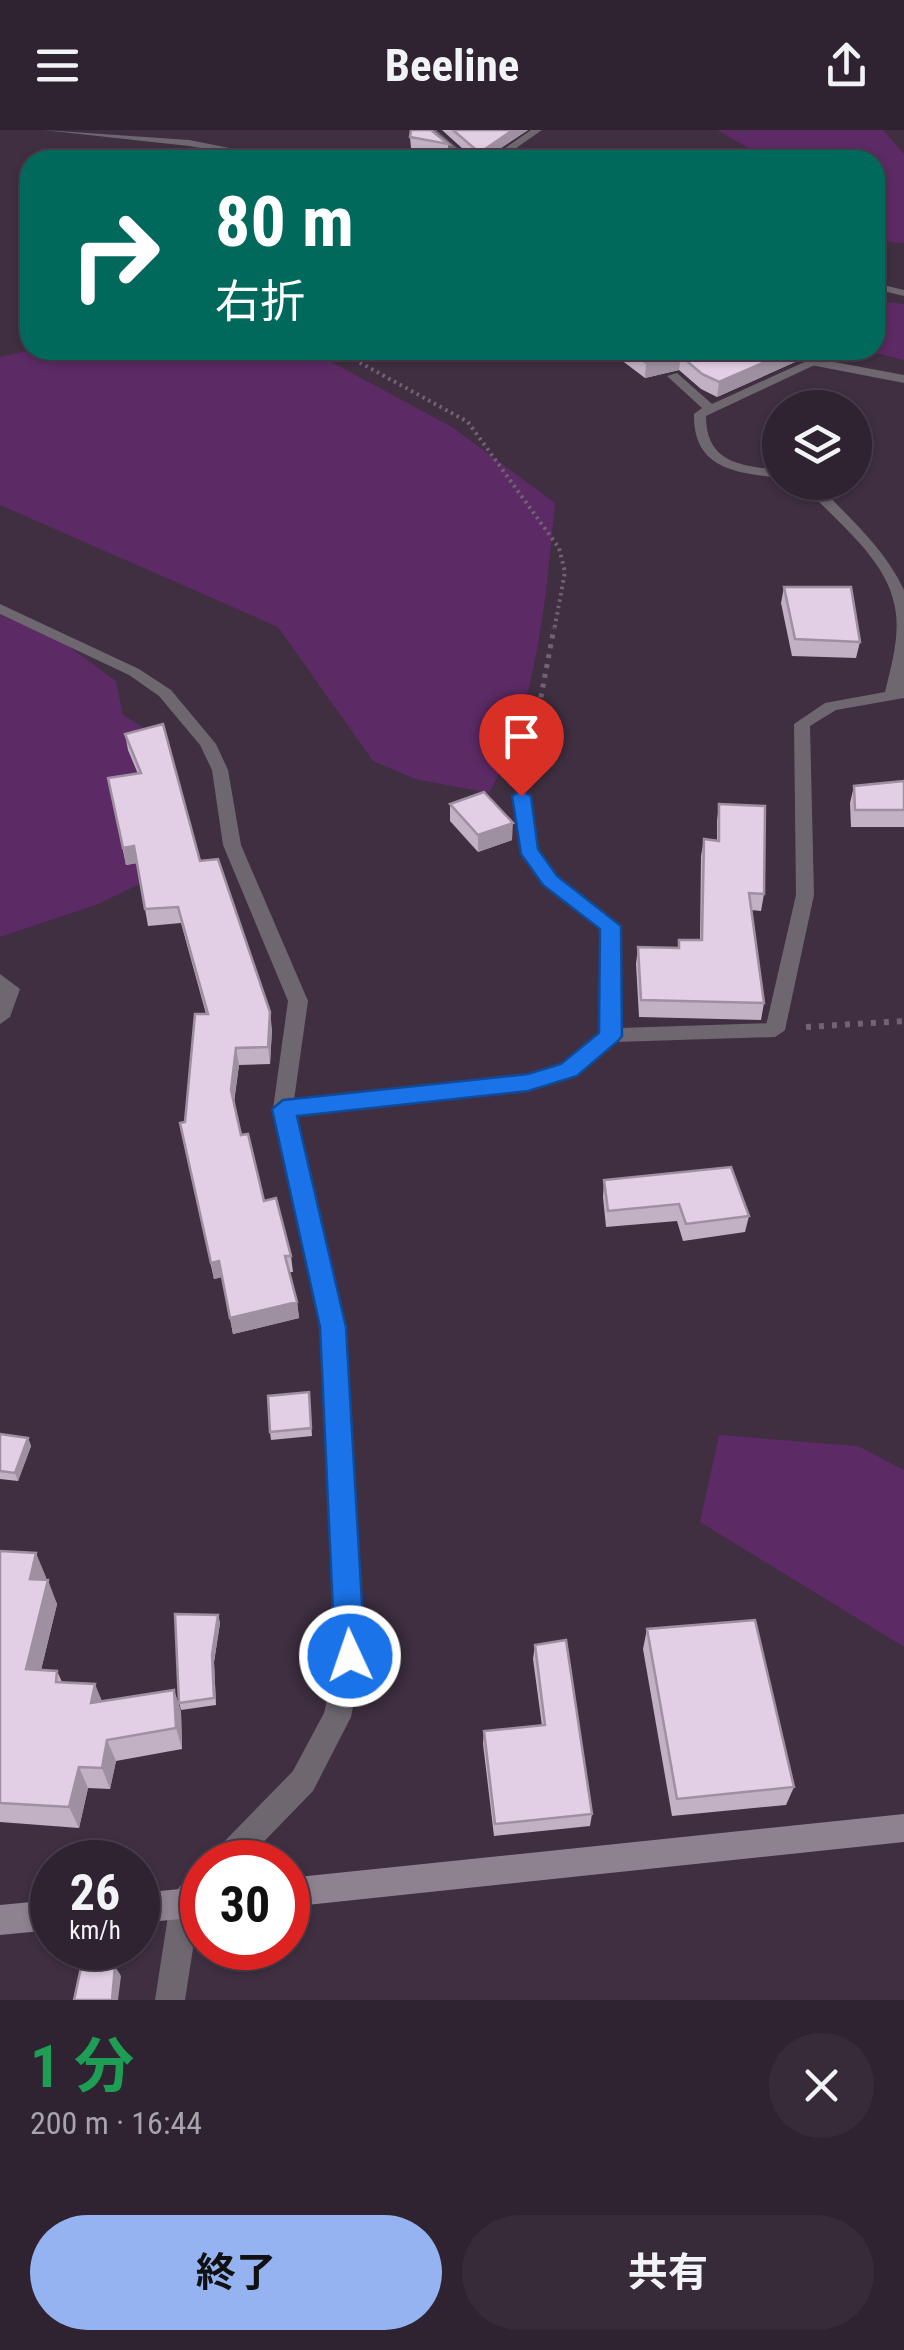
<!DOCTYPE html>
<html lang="ja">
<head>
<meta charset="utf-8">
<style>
  :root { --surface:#2f2331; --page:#372b39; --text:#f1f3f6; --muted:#a7a4ab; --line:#4a404d; --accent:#95b2f1 }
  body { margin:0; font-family:"Roboto Condensed","Noto Sans JP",sans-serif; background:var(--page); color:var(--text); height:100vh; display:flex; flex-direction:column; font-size:38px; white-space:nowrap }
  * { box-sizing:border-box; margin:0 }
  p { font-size:32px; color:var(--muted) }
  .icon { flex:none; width:55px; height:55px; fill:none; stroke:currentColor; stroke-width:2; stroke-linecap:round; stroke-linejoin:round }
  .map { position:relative; height:1870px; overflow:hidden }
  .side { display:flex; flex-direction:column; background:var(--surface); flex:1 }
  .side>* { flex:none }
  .top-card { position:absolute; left:20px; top:20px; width:865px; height:210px; border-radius:30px; box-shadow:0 2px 8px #0004,0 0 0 2px var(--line); background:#00695c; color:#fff; overflow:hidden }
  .tools { position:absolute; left:762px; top:260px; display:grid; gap:20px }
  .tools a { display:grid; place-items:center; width:110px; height:110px; border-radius:50%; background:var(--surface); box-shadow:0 2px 8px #0004,0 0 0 2px var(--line); font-size:50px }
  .speed { position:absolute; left:30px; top:1710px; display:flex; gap:20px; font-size:50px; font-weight:700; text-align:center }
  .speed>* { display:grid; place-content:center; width:130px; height:130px; border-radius:50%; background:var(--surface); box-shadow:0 2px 8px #0004,0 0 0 2px var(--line); line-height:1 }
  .speed small { font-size:25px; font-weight:400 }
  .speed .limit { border:15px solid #d22; background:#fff; color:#111 }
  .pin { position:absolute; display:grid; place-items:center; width:85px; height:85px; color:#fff; margin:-102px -42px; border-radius:50% 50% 50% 0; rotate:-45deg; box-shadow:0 0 10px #0007 }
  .pin .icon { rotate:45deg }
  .me { position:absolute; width:110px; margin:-55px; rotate:357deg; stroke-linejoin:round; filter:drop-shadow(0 0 8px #0008) }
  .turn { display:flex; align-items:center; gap:35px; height:210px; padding:0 30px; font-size:45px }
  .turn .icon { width:130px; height:130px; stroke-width:2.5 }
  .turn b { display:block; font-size:70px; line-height:85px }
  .round { display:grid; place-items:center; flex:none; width:105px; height:105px; border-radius:52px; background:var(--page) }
  .headline { display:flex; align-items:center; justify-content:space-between; height:170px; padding:0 30px }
  h1 { font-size:60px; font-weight:700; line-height:75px; color:#1e9e55 }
  .cta { display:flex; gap:20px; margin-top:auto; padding:20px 30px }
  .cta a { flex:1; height:115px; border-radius:60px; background:var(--accent); color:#111; font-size:40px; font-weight:700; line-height:115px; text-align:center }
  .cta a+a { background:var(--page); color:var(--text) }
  header { display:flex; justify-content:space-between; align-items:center; height:130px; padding:0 30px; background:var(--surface); font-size:45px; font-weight:700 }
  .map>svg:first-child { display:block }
</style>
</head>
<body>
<header><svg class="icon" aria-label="menu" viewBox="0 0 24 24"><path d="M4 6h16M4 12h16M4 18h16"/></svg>Beeline<svg class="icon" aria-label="share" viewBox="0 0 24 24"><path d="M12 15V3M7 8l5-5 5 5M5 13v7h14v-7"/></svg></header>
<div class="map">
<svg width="904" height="1870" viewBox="0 0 904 1870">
  <rect width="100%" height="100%" fill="#3f2f41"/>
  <g fill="#5c2a65">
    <path d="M717 0H883L904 24V113L875 110V30H732L757 23Z"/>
    <path d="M875 171 904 174V230L864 220H875Z"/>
    <path d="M30 220H309L452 297 555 373C546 470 537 576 489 663L415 649 373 631 278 497 0 375V227Z"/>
    <path d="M0 485 60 510 116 551 123 585 163 610 154 747 96 775 0 807Z"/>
    <path d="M719 1305 858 1316 904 1340V1517L700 1392Z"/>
  </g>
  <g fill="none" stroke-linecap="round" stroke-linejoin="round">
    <path stroke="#716373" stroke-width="4" stroke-dasharray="2.5 4" stroke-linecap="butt" d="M337 220 468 292 559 418 565 442 554 501"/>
    <path stroke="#716373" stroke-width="5" stroke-dasharray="4 6" stroke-linecap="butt" d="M526 646 554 498"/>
    <path stroke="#716373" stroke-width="6" stroke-dasharray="5 8" stroke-linecap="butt" d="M806 897 904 891"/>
    <g fill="#6e6770" fill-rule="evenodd">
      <path d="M875 153 904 160V166L875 159Z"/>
      <path d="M811 229 821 232 706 286C706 333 741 336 780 340V348C736 343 693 339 694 284L702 278 667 246 677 243 712 274Z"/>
      <path d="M801 352H815C847 386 884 417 904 460V568L836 580 810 596 814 765 785 900 775 907 765 900 796 765 794 594 825 573 885 562C891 537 899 509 896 484 890 428 834 392 801 352Z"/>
    </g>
    <g fill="#6e6770" fill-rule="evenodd">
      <path d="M43 0 189 10 290 30H269L189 16Z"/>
      <path d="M425 0H436L471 30H460Z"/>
      <path d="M531 0H542L499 30H488Z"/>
      <path d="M777 220H794L818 229 904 245V253L811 235Z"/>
      <path d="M0 474 139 539 171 560 216 614 228 640 241 715 308 871 294 970 528 946 562 935 600 902 602 798 544 755 522 723 513 666 521 661 529 666 537 719 556 747 620 796V898L775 893 785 900 775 907 615 912 576 945 528 960 295 985 344 1197 363 1526 351 1587 313 1661 244 1732H209L214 1722 293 1641 324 1583 337 1526 322 1197 273 979 288 871 223 715 212 640 200 615 159 566 129 545 0 484Z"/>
      <path d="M0 844 20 859 10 887 0 894Z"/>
      <path d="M202 1740V1776L199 1780 185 1870H155L170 1773C176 1758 187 1746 202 1740Z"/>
    </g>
    <g fill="#8e8290" fill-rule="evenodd">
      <path d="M904 1684V1712L288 1777V1748Z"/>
      <path d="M202 1757V1787L138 1793V1763Z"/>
      <path d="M52 1770V1800L0 1805V1775Z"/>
    </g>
  </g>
  <g fill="#c2b1c5">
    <path d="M442 0H528L483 30H475Z"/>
    <path d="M410 7 448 14V25L411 18Z"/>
    <path d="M608 220H797L795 232 717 267 701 259 679 240 645 248Z"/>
    <path d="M784 457 860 512 856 528 792 526 781 473Z"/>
    <path d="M125 604 200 731 272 899 270 934 239 935 234 973 241 1005 264 1071 291 1126 293 1142H289L297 1172 299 1188 233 1204 222 1147 214 1149 183 1010 206 884 181 793 148 796 137 733 126 735 108 648 138 644 128 620Z"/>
    <path d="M904 651V697H851L850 673 854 656Z"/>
    <path d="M450 674 512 710 478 722 450 691Z"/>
    <path d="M719 674 764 764 761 781 751 780 764 873 761 890 639 887 636 834 638 817 678 818 679 810H700L701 726 704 709 717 710V691Z"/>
    <path d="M604 1050 749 1086 745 1102 683 1111 677 1091 606 1097 603 1067Z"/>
    <path d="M309 1262 312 1306 271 1310 270 1302Z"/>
    <path d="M0 1304 28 1308 31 1316 18 1351 0 1349Z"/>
    <path d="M0 1421 46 1447 45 1450 57 1474 41 1540 57 1541 62 1552 102 1572 174 1560 181 1582 182 1619 116 1631 110 1659 88 1658 79 1698 0 1692Z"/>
    <path d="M218 1485 220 1493 214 1532 216 1575 181 1580 179 1573Z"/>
    <path d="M647 1499 794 1657 786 1675 672 1686 643 1519Z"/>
    <path d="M535 1515 592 1684 590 1696 494 1706 483 1614 484 1601 542 1596 533 1529Z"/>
  </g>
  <g fill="#9e90a0">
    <path d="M513 0H528L482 30V21Z"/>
    <path d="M792 220H797L795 232 717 267 719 252Z"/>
    <path d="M681 226 679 240 645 248 646 233Z"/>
    <path d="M513 693 512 710 478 722V705Z"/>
    <path d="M134 716 137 733 126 735 123 718Z"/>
    <path d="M270 882 272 899 270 934 268 917Z"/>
    <path d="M236 918 239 935 233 977 231 960Z"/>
    <path d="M219 1131 222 1147 214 1149 211 1133Z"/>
    <path d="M297 1172 299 1188 233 1204 230 1188Z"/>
    <path d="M28 1308 31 1316 18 1351 15 1343Z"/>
    <path d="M36 1423 46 1447 39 1472 30 1449Z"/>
    <path d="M48 1450 57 1474 36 1561 26 1539Z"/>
    <path d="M218 1485 220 1493 214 1532 216 1575 212 1525Z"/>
    <path d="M95 1554 104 1576 91 1573Z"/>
    <path d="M174 1560 181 1582 182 1619 176 1598Z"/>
    <path d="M107 1610 116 1631 110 1659 102 1638Z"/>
    <path d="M79 1637 88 1658 79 1698 69 1677Z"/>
    <path d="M115 1836 121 1846 118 1870H112Z"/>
  </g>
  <g fill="#e2cee5" stroke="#9e90a0" stroke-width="2.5">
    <path d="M411 0H431L448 14 410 7Z"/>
    <path d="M453 0H513L482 21 475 19Z"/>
    <path d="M629 220H792L719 252 702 244 681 226 646 233Z"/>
    <path d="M784 457H851L860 512 795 509Z"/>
    <path d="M163 594 200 731 218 729 270 882 268 917 236 918 231 960 241 1005 248 1004 264 1071 276 1068 291 1126H285L297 1172 230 1188 219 1131 211 1133 180 993 185 992 195 884H208L178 777 145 779 134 716 123 718 108 648 141 643 125 604Z"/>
    <path d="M904 651V680H855L854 656Z"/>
    <path d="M484 662 513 693 478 705 450 674Z"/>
    <path d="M719 674 765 676 764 764 749 763 764 873 641 870 638 817 679 818V810H702L704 709 719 711Z"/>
    <path d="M731 1037 749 1086 686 1094 679 1074 608 1081 604 1050Z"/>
    <path d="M309 1262 311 1298 270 1302 268 1266Z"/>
    <path d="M0 1304 28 1308 15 1343 0 1341Z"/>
    <path d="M0 1421 36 1423 30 1449 48 1450 26 1539 57 1541 56 1552 95 1554 91 1573 174 1560 176 1598 107 1610 102 1638 79 1637 69 1677 0 1673Z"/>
    <path d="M175 1484 218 1485 212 1525 214 1568 179 1573Z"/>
    <path d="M755 1490 794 1657 677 1669 647 1499Z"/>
    <path d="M566 1510 592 1684 495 1694 484 1601 545 1595 535 1515Z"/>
    <path d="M82 1833 115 1836 112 1870H74Z"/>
  </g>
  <path fill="#1a73e8" stroke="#114b97" stroke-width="2.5" d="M521 661 531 666 538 719 557 746 621 796 622 906 618 911 577 946 528 961 297 986 346 1197 365 1526 361 1537 350 1541 340 1537 335 1526 320 1197 272 979 283 970 528 944 561 934 599 903 600 799 543 755 521 724 512 666Z"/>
</svg>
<div class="tools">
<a><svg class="icon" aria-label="layers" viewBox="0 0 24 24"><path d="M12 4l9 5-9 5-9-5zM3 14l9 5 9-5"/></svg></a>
</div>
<div class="speed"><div>26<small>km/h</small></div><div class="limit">30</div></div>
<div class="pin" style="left:521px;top:666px;background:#d93025"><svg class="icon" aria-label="arrive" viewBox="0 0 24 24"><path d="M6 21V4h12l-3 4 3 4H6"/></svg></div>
<svg class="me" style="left:350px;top:1526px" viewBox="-20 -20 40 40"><circle r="17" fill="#1a73e8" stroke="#fff" stroke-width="3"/><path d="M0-11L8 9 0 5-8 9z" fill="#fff"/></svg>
<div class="top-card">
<div class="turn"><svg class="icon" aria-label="right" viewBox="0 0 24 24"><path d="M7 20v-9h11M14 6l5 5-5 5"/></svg><div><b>80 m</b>右折</div></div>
</div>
</div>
<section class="side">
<div class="headline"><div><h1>1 分</h1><p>200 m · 16:44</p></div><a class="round"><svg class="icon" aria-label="close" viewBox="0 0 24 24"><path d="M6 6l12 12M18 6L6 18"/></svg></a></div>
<div class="cta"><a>終了</a><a>共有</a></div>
</section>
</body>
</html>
